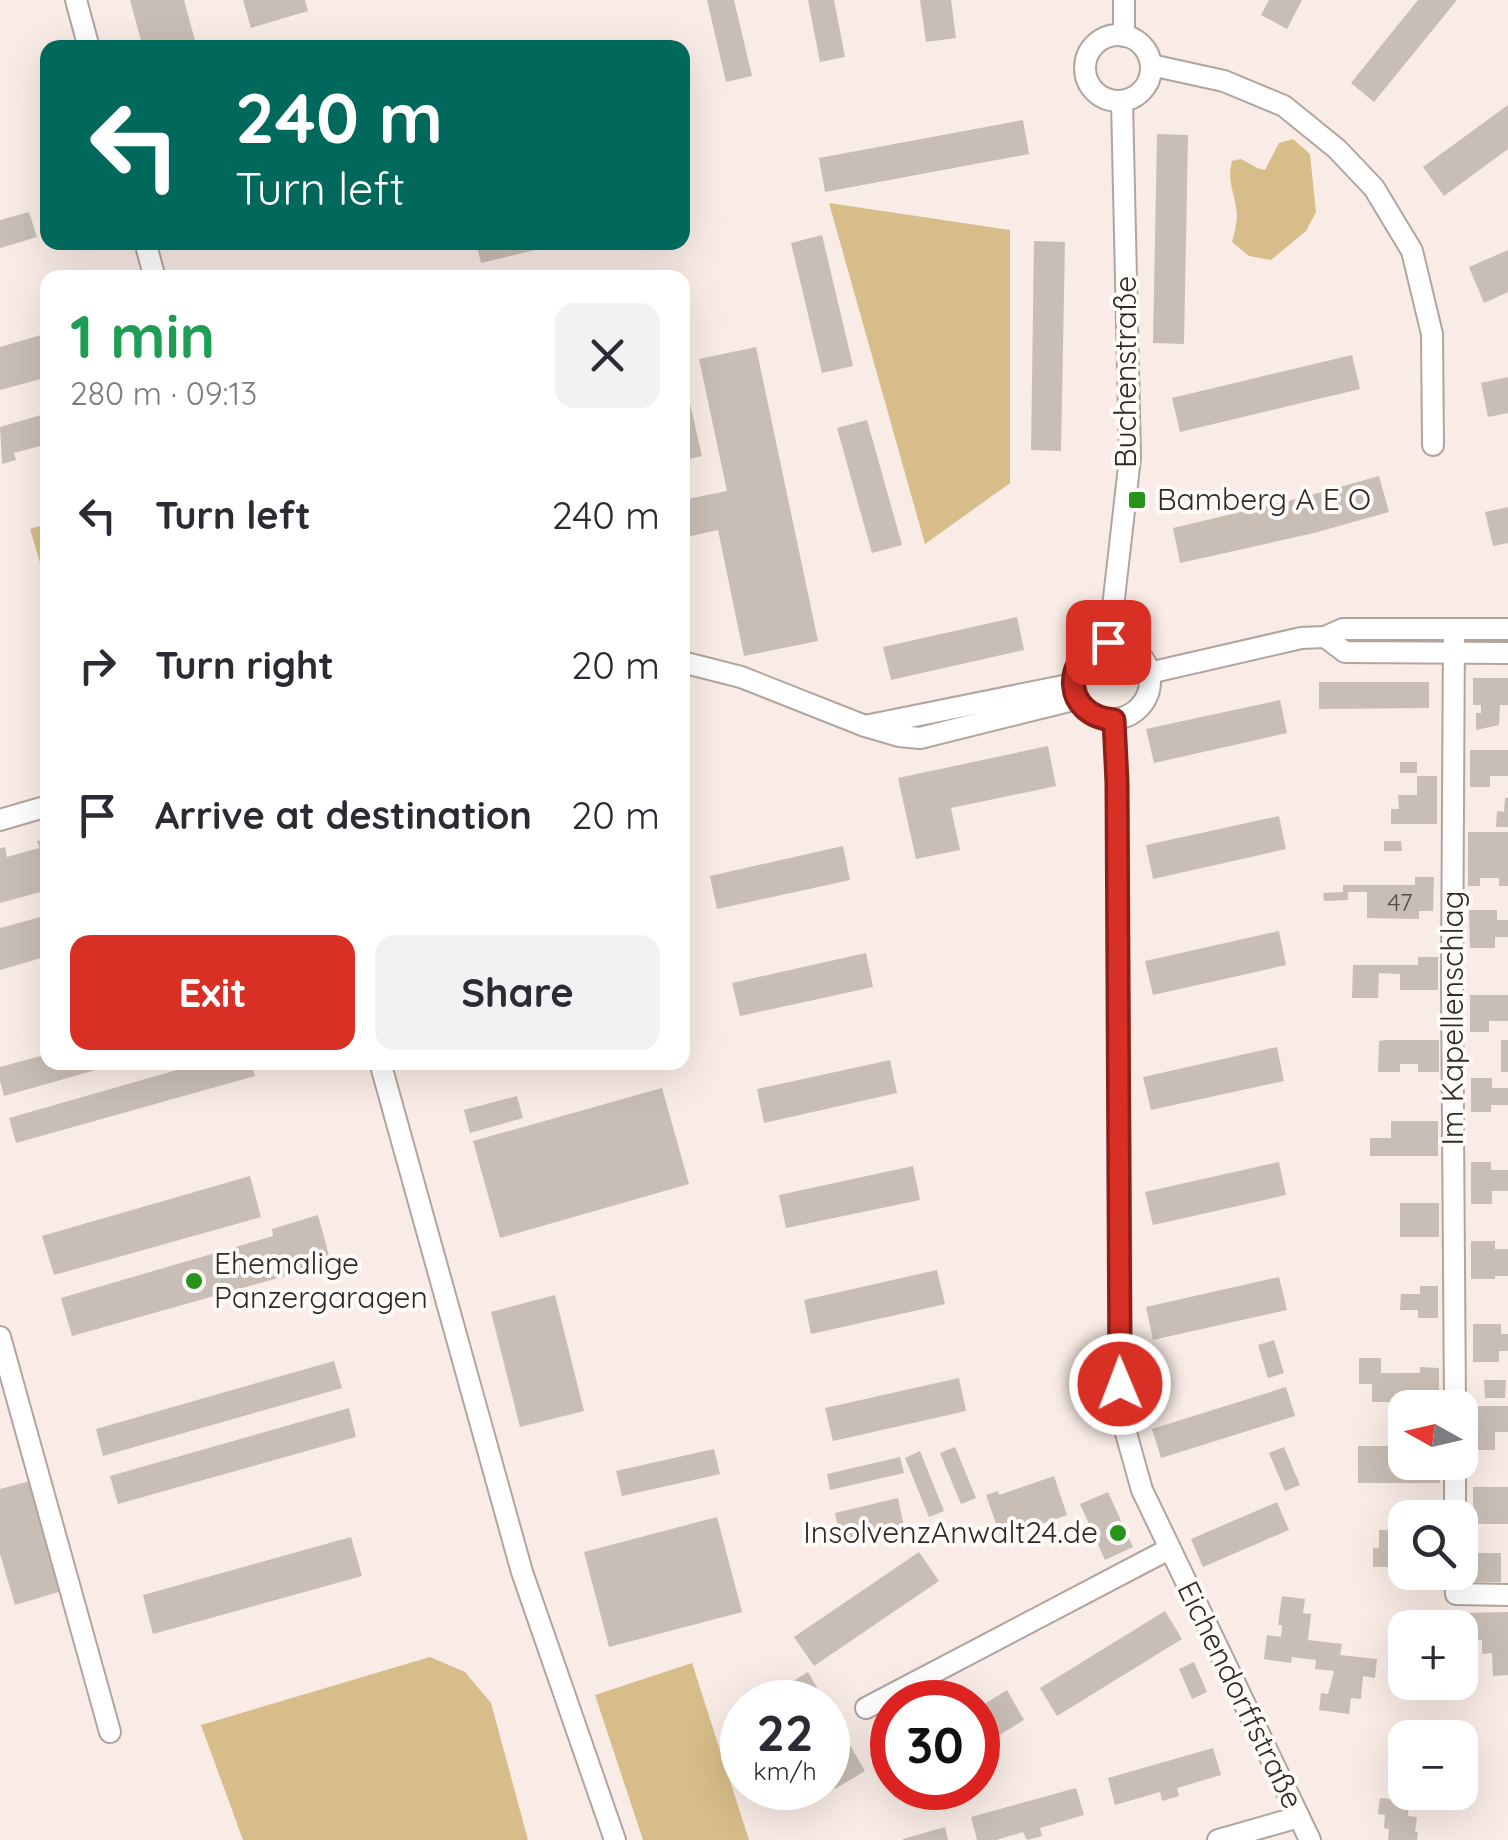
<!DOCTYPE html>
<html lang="en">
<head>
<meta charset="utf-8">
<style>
  :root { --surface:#fff; --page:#f2f2f3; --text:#2b2b33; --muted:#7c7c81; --accent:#d93025 }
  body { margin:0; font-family:Quicksand,sans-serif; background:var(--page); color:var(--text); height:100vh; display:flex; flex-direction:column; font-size:38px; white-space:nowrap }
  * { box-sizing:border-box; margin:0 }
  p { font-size:32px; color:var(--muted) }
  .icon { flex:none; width:55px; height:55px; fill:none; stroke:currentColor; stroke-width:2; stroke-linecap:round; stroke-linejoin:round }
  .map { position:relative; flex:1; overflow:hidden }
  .sheet { position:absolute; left:40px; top:270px; width:650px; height:800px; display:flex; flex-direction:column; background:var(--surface); border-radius:20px; box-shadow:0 10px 40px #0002 }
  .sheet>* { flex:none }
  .top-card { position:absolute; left:40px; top:40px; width:650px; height:210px; border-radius:20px; box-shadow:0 10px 40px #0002; background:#00695c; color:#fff; overflow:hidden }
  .needle { width:65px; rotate:278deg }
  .controls { position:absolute; left:1388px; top:1390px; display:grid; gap:20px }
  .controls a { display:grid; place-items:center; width:90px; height:90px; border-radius:20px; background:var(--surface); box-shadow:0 10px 40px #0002; font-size:50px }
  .speed { position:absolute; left:720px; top:1680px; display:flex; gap:20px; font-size:50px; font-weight:700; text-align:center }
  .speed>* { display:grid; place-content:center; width:130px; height:130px; border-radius:50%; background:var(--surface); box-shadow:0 10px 40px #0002; line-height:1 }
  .speed small { font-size:25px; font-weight:400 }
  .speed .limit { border:15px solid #d22; background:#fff; color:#111 }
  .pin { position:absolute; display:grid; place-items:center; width:85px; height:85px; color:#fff; margin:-42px; border-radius:20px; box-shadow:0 5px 15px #0006 }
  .me { position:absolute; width:110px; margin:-55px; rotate:359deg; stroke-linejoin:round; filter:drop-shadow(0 0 8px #0008) }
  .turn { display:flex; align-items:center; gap:35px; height:210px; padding:0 30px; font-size:45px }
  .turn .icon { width:130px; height:130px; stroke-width:2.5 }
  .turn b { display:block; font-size:70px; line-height:85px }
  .round { display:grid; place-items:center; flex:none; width:105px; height:105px; border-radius:20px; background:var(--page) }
  .overview { display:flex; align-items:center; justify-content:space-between; height:170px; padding:0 30px }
  h1 { font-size:60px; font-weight:700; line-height:75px; color:#1e9e55 }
  .action { display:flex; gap:20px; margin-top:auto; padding:20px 30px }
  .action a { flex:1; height:115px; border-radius:20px; background:var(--accent); color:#fff; font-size:40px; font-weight:700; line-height:115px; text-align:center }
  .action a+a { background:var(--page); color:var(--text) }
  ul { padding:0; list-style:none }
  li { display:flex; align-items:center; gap:30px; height:150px; padding:0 30px }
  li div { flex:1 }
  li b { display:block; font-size:38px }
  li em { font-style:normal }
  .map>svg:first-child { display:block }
</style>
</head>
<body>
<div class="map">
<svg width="1508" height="1840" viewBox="0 0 1508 1840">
  <rect width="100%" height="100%" fill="#f9ebe5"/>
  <g fill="#d7bd89">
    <path d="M1293 139 1310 154 1316 212 1306 231 1271 260 1249 256 1232 242C1234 235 1236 226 1237 218 1237 197 1226 183 1232 161L1241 159 1257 168 1265 170 1279 143Z"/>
    <path d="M829 203 1010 230V483L925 544Z"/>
    <path d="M47 524H48L47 586 30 529Z"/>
    <path d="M430 1657 465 1672 491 1703 528 1840H243L201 1725Z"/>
    <path d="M692 1663 749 1840H643L595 1695Z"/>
  </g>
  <g fill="#c9beb5">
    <path d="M130 0H184L197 48H143Z"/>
    <path d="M243 0H305L308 11 251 28Z"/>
    <path d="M707 0H734L752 76 726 82Z"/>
    <path d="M808 0H834L845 57 820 62Z"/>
    <path d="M920 0H951L956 38 926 42Z"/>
    <path d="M1269 0H1302L1287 29 1261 15Z"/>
    <path d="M1418 0H1457L1374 102 1351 83Z"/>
    <path d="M1508 105V149L1444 196 1423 167Z"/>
    <path d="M1023 120 1029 154 825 192 819 158Z"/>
    <path d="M1157 134 1188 135 1184 344 1153 343Z"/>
    <path d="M29 212 37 237 0 248V220Z"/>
    <path d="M822 235 853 366 822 373 791 243Z"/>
    <path d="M1034 241 1065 242 1061 451 1031 450Z"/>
    <path d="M476 242H560V244L481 263Z"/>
    <path d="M1508 250V292L1484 303 1469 267Z"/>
    <path d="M48 333V377L0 390V347Z"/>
    <path d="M756 347 818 641 744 656 718 530 682 538V500L727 491 699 359Z"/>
    <path d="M1352 355 1360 389 1180 432 1172 398Z"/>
    <path d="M682 369 702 456 682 461Z"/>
    <path d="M1508 377V413L1488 417 1481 383Z"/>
    <path d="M48 413V444L14 453 16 460 2 464 0 427Z"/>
    <path d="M867 420 902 545 872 553 837 428Z"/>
    <path d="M1379 476 1389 512 1314 533 1180 563 1173 528 1304 497Z"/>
    <path d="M1508 507V543L1493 546 1485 512Z"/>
    <path d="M1017 617 1024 650 891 680 883 647Z"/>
    <path d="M1473 678H1508V705H1500L1499 725 1476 730V713H1481V705H1473Z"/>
    <path d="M1319 682H1429V708L1319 709Z"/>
    <path d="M1280 700 1287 733 1154 763 1146 729Z"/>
    <path d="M1048 746 1056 786 951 808 960 850 916 859 898 778Z"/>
    <path d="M1470 750H1508V776H1490V787H1470Z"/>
    <rect x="1400" y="762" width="17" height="11"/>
    <path d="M1417 776H1437V824H1391V809H1399L1398 795H1417Z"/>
    <path d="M1505 798H1508V827H1496L1497 811 1504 812Z"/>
    <path d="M1279 816 1286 849 1153 879 1146 845Z"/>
    <path d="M1468 832H1508V886H1499V878H1480V886H1468Z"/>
    <path d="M48 839V890L0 903V848L5 847 7 857 39 848 37 841Z"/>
    <path d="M1384 841H1401L1402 851H1384Z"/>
    <path d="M843 846 850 880 717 909 710 876Z"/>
    <path d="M1415 877H1434L1433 911H1419V919L1367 918V892H1348V900L1324 901 1323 893 1343 892V885H1415Z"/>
    <path d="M1469 910H1497V920H1508V937H1495V948H1470Z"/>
    <path d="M48 915V956L0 970V928Z"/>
    <path d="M1279 931 1286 965 1153 995 1145 961Z"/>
    <path d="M866 953 873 987 740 1016 732 983Z"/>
    <path d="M1418 957H1438V990H1400V974L1379 973 1378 998H1352L1353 965H1418Z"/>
    <path d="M1470 995H1508V1021H1489V1032H1470Z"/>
    <path d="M1387 1040H1439V1072H1418V1064H1400V1072H1378L1379 1041Z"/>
    <rect x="1501" y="1040" width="7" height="32"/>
    <path d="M1277 1047 1284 1081 1151 1110 1143 1077Z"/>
    <path d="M48 1054V1062L117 1064 4 1096 0 1081V1067Z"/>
    <path d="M890 1060 897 1093 764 1123 757 1089Z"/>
    <path d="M205 1062H251L255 1076 16 1143 9 1118Z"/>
    <path d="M1471 1078H1492V1088H1508V1105H1491V1112H1471Z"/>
    <path d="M662 1088 689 1184 500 1238 473 1141Z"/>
    <path d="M517 1096 523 1118 470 1133 464 1110Z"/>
    <path d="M1391 1121H1438V1156H1370V1138H1391Z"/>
    <path d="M1279 1162 1286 1195 1153 1225 1145 1192Z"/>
    <path d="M1471 1162H1491V1170H1508V1191H1492V1204H1471Z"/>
    <path d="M913 1166 920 1200 786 1228 779 1195Z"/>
    <path d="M250 1176 261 1217 54 1275 42 1236Z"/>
    <rect x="1400" y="1203" width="39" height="34"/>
    <path d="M318 1215 331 1263 72 1336 61 1298 273 1236 272 1229Z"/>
    <path d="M1471 1241H1495V1249H1508V1276H1495V1279H1471Z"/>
    <path d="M937 1270 945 1304 811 1334 804 1300Z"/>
    <path d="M1279 1277 1287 1310 1153 1340 1146 1307Z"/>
    <path d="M1420 1286H1438V1318H1418V1310H1400L1401 1294H1420Z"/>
    <path d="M555 1295 584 1411 520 1427 491 1312Z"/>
    <path d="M1473 1324H1501V1334H1508V1351H1499V1362H1473Z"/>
    <path d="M1274 1340 1284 1373 1268 1378 1258 1345Z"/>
    <path d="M1359 1358H1381V1373H1420V1367L1439 1368V1402H1372V1384H1359Z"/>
    <path d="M334 1361 342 1388 103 1456 96 1429Z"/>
    <path d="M959 1378 966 1411 833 1441 825 1408Z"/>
    <path d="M1484 1380H1506L1505 1398H1485Z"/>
    <path d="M1286 1387 1295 1416 1161 1458 1152 1429Z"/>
    <path d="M1471 1406H1508V1432H1495V1450H1471Z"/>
    <path d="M349 1408 356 1437 118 1504 110 1476Z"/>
    <path d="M1358 1446H1405V1462H1440V1483H1358Z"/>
    <path d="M955 1447 976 1498 961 1504 940 1453Z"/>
    <path d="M1284 1447 1300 1485 1285 1491 1269 1453Z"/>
    <path d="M714 1449 720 1474 622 1496 616 1471Z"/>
    <path d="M920 1451 944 1511 929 1517 905 1458Z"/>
    <path d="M900 1457 904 1473 830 1490 827 1474Z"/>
    <path d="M1054 1476 1067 1515 1012 1534 1013 1537 1002 1541 986 1495 998 1491 999 1495Z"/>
    <path d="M30 1481 62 1591 15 1605 0 1554V1489Z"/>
    <rect x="1473" y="1487" width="35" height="37"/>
    <path d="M1108 1492 1133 1547 1105 1560 1080 1504Z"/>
    <path d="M898 1498 904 1527 841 1541 835 1513Z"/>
    <path d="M1277 1502 1289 1530 1203 1567 1191 1539Z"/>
    <path d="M717 1517 742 1612 609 1647 584 1552Z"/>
    <path d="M1379 1530H1401V1539H1405V1567H1373V1548H1379Z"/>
    <path d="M351 1537 362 1576 153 1634 143 1595Z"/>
    <path d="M919 1552 939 1581 814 1666 794 1637Z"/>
    <rect x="1473" y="1553" width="28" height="29"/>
    <path d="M1282 1596 1305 1599 1303 1613 1311 1614 1308 1640 1342 1644 1340 1655 1377 1659 1375 1678 1363 1676 1361 1699 1351 1698 1349 1714 1319 1710 1321 1693 1328 1694 1334 1671 1315 1669 1316 1660 1292 1657 1291 1663 1264 1659 1267 1635 1281 1637 1282 1625H1278Z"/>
    <path d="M1403 1610H1446V1628L1403 1626Z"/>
    <path d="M1165 1611 1182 1639 1057 1716 1040 1688Z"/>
    <path d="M1508 1612V1675L1493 1676 1492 1653 1482 1654V1640H1463V1613Z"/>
    <path d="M1194 1662 1207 1692 1192 1699 1179 1669Z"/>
    <path d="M808 1672 825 1702H785L778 1690Z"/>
    <path d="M1007 1690 1024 1720 978 1748V1708Z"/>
    <path d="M828 1707 865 1771 835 1789 828 1777Z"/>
    <path d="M1213 1748 1221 1775 1177 1788 1179 1796 1162 1801 1160 1792 1115 1805 1108 1778Z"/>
    <path d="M892 1759V1788H912L895 1798 877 1768Z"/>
    <path d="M1076 1788 1084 1815 1040 1828 1042 1836 1027 1840 1023 1832 996 1840H977L971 1817Z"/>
    <path d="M1380 1798 1409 1801 1408 1816 1417 1817 1415 1832H1418L1417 1840H1388L1389 1829 1384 1828 1385 1815 1378 1814Z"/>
    <path d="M945 1827 948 1840H903V1839Z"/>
  </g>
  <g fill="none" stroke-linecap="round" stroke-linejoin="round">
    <defs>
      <g id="minor">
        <path d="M76 0 89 48"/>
        <path d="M1124 0V36"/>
        <circle cx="1118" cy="68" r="33"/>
        <path d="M1151 65 1224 81 1284 106 1337 149 1374 188 1412 251 1432 334 1433 445"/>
        <path d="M145 242 155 278"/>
        <path d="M1454 629 1452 982 1455 1408"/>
        <path d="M1325 637 1345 652 1508 653"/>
        <path d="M1109 642 1130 458 1122 101"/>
        <circle cx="1112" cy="681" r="38"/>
        <path d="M682 662 741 677 865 726"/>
        <path d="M1149 673 1301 638 1325 637 1343 629H1508"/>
        <path d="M1073 684 865 726 899 736 920 738 1077 699"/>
        <path d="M1114 720 1117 782 1121 1384"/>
        <path d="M0 820 48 806"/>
        <path d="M380 1062 522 1572 615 1840"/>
        <path d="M0 1337 110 1732"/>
        <path d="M1126 1424V1433L1142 1490 1310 1840"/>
        <path d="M1455 1462V1518"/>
        <path d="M1455 1572 1456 1594 1508 1595"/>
        <path d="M866 1708 1169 1549"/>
        <path d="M1218 1840 1299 1817"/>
      </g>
    </defs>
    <use href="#minor" stroke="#b2a49e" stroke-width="24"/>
    <use href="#minor" stroke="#fff" stroke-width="20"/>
  </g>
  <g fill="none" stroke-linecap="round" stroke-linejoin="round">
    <defs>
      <path id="route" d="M1108 642C1060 656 1062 716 1114 720L1117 782 1120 1384"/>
    </defs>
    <use href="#route" stroke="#8d1f18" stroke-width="25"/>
    <use href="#route" stroke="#d93025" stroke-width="18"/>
  </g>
  <g fill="#27931b" stroke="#fefbf9" stroke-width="4">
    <rect x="1127" y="490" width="20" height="20" rx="5"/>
    <circle cx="194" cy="1281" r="10"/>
    <circle cx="1118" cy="1533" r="10"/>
  </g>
  <g text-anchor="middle" stroke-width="8" stroke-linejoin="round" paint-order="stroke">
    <g font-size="25" fill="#564f4a">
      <text x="1400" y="911">47</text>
    </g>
    <g font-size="30" fill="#2f2a27" stroke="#fefbf9">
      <text transform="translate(1126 372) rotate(-90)" y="10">Buchenstraße</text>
      <text transform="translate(1453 1018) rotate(-90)" y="10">Im Kapellenschlag</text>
      <text transform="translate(1240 1695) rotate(64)" y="10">Eichendorffstraße</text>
    </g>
    <g font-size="30" fill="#2f2a27" stroke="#fefbf9" text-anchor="start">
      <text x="1157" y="510">Bamberg A E O</text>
      <text x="214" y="1274">Ehemalige<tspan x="214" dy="34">Panzergaragen</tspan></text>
      <text x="1098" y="1543" text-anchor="end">InsolvenzAnwalt24.de</text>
    </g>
  </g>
</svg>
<div class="controls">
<a><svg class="needle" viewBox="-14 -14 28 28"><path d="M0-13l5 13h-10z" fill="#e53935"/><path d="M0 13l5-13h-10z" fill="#7c7c81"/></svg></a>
<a><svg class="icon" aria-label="search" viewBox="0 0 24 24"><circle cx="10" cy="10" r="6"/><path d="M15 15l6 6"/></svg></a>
<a>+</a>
<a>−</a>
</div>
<div class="speed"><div>22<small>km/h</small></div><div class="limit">30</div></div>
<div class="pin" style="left:1108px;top:642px;background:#d93025"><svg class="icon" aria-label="arrive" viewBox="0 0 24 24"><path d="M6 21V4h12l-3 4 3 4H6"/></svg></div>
<svg class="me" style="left:1120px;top:1384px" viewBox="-20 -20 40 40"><circle r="17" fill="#d93025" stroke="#fff" stroke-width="3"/><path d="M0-11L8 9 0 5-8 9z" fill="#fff"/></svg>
<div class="top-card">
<div class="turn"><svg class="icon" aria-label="left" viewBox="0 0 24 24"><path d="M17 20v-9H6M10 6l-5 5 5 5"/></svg><div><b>240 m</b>Turn left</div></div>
</div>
<section class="sheet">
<div class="overview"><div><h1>1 min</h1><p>280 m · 09:13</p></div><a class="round"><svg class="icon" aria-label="close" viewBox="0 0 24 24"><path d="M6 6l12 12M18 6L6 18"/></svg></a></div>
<ul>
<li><svg class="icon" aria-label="left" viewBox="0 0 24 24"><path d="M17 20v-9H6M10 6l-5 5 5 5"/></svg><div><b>Turn left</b></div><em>240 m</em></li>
<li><svg class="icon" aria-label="right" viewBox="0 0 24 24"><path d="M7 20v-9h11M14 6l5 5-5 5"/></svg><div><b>Turn right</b></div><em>20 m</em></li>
<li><svg class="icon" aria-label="arrive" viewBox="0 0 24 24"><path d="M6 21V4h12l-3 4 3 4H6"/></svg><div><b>Arrive at destination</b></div><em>20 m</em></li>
</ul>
<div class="action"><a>Exit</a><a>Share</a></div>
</section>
</div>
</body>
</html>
